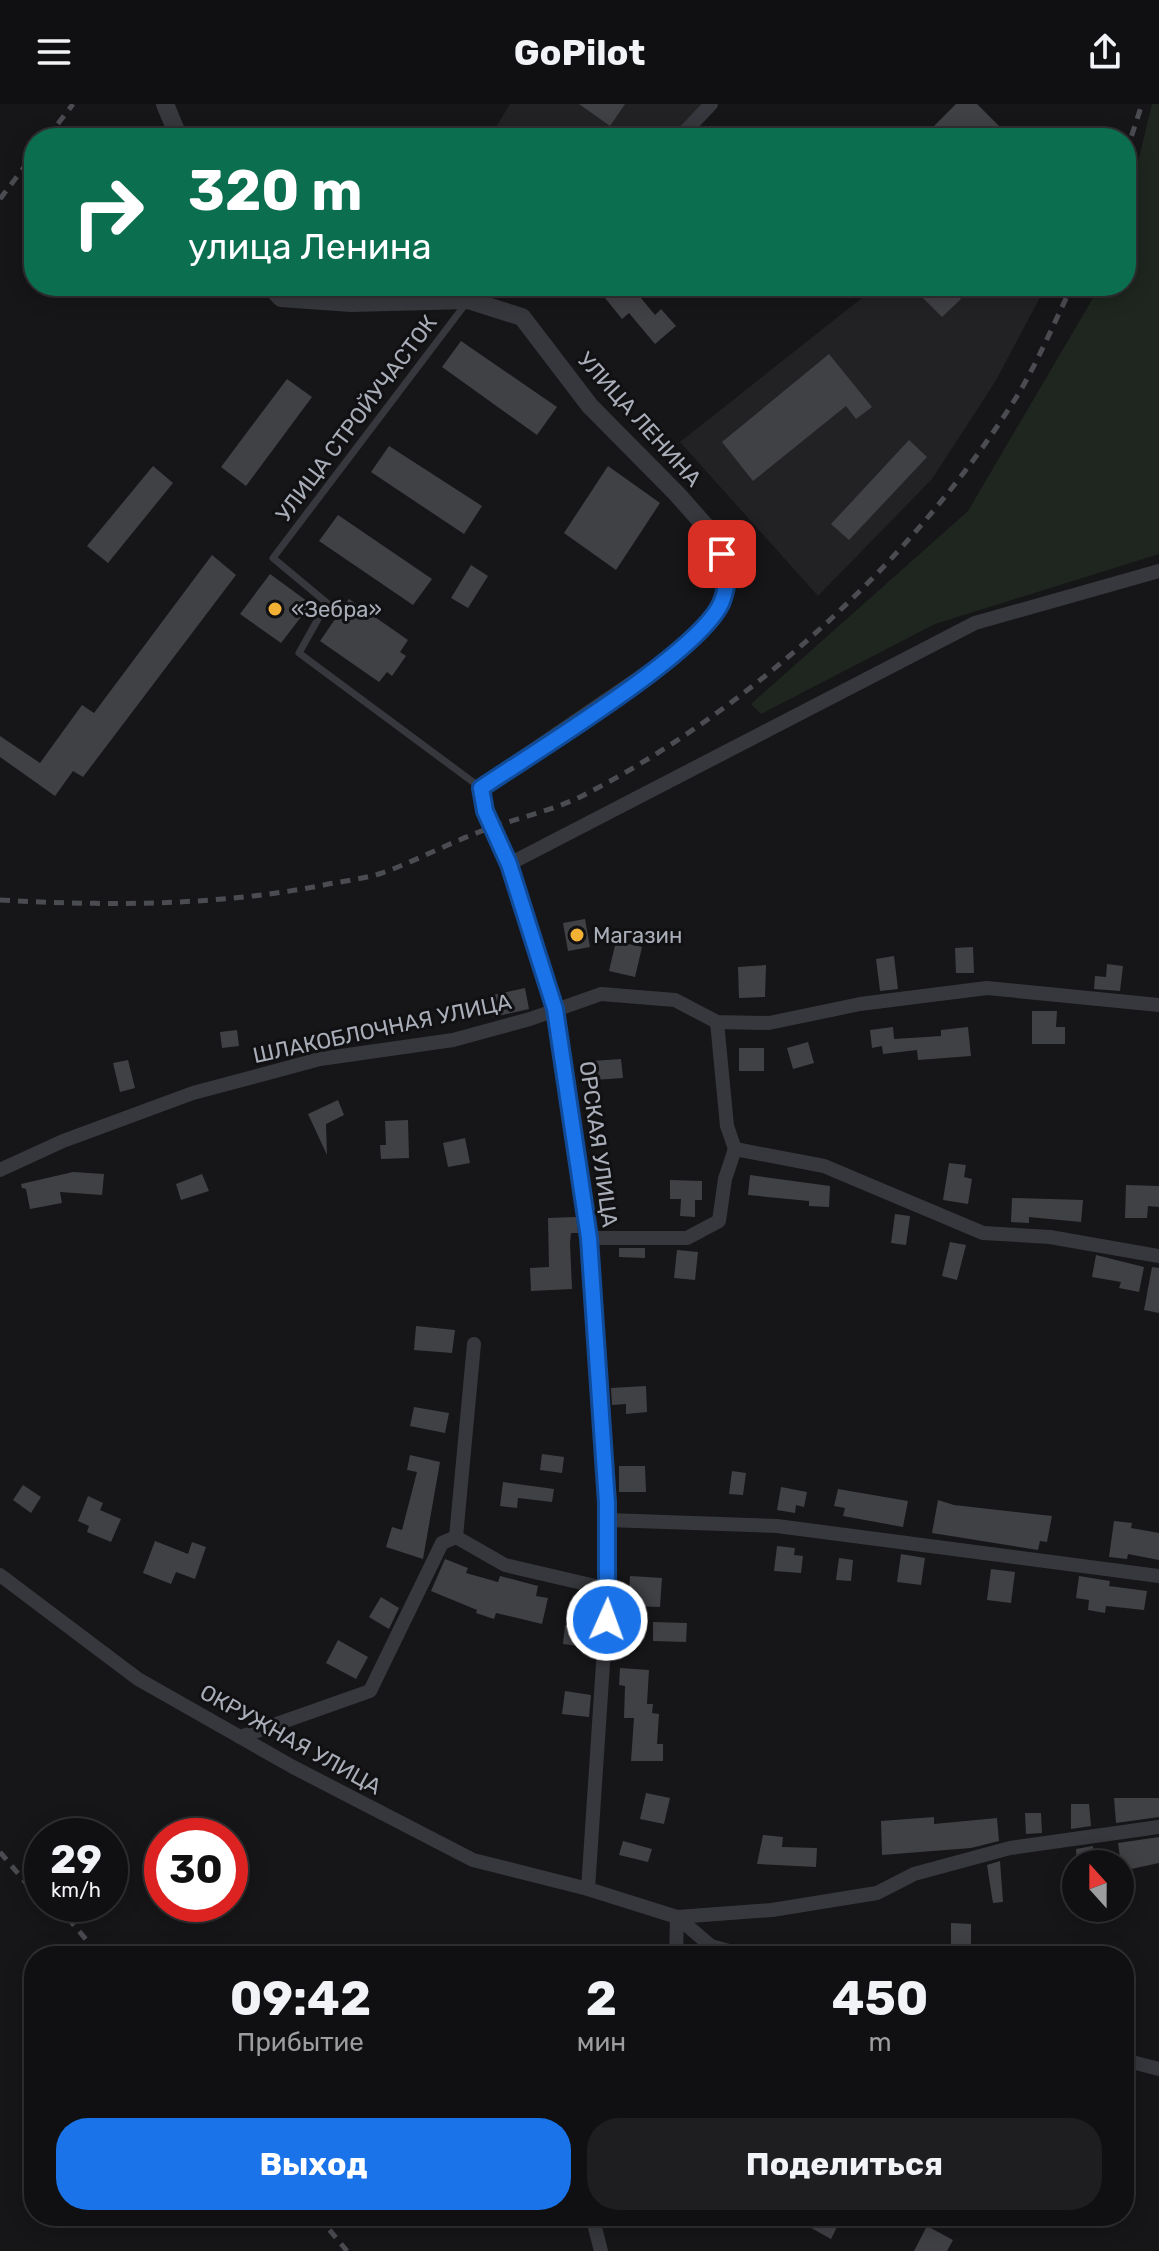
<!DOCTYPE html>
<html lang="ru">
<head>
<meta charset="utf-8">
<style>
  :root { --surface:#101012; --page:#1e1e20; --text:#f1f3f6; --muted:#9c9d9f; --line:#303032; --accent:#1a73e8 }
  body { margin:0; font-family:Rubik,sans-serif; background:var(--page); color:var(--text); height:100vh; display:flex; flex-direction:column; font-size:30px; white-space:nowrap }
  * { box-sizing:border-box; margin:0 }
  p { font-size:26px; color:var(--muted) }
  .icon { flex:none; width:44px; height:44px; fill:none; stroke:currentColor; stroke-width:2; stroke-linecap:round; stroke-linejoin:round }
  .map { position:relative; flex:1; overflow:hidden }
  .drawer { position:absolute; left:24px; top:1842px; width:1110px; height:280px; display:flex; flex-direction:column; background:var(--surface); border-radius:32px; box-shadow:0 4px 20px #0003,0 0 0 2px var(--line) }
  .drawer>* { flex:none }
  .banner { position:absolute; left:24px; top:24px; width:1112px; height:168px; border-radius:32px; box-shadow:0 4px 20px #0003,0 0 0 2px var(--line); background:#0b6e4f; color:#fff; overflow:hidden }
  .needle { width:52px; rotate:339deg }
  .buttons { position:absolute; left:1062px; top:1746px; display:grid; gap:16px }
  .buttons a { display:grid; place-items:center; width:72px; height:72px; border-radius:50%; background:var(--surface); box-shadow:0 4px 20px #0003,0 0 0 2px var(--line); font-size:40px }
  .speed { position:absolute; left:24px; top:1714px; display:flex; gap:16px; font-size:40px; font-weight:700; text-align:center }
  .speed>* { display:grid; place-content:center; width:104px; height:104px; border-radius:50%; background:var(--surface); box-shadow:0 4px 20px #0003,0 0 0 2px var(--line); line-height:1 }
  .speed small { font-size:20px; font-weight:400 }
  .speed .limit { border:12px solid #d22; background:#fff; color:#111 }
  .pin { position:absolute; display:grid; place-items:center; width:68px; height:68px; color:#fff; margin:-34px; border-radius:16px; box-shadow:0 4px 12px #0006 }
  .me { position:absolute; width:88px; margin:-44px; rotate:2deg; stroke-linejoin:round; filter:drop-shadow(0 0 6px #0008) }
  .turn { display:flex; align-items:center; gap:28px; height:168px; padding:0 32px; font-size:36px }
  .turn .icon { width:104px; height:104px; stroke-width:2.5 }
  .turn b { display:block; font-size:56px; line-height:68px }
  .eta { display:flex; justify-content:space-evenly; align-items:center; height:136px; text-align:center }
  .eta b { font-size:48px; font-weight:700; line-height:56px }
  .button { display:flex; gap:16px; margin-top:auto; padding:16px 32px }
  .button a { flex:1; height:92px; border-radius:32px; background:var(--accent); color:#fff; font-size:32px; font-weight:700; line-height:92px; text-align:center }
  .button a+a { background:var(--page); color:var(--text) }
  header { display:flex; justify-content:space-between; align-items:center; height:104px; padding:0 32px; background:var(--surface); font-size:36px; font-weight:700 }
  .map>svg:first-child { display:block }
</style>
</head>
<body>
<header><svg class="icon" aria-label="menu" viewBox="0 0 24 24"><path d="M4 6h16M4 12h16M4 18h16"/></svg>GoPilot<svg class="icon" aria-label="share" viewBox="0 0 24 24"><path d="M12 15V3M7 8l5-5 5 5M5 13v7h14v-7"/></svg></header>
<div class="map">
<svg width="1159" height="2147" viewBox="0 0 1159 2147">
  <rect width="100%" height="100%" fill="#161618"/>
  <g fill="#222225">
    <path d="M510 0H701L681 34H489Z"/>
    <path d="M877 182H1046L995 278 932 375 818 492 680 338Z"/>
  </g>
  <path fill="#1e261f" d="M1152 0H1159V450L935 520 761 610 751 600 968 407 1100 182H1126V107Z"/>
  <g fill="#404145">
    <path d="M579 0H625L610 22Z"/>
    <path d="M956 0H977L1011 34H922Z"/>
    <path d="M610 182H631L655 211 661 205 676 222 655 240 629 209 622 215 601 189Z"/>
    <path d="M936 182H949L961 195 942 213 923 194Z"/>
    <path d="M461 237 557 303 537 331 442 263Z"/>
    <path d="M829 250 872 303 856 315 846 302 753 377 722 338Z"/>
    <path d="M287 275 312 293 246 382 221 363Z"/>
    <path d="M909 336 927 353 849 436 831 420Z"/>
    <path d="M389 342 482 402 464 430 371 368Z"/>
    <path d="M153 362 173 379 108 459 87 442Z"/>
    <path d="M608 362 660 399 616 466 564 429Z"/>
    <path d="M338 411 432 475 413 501 319 437Z"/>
    <path d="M212 451 236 471 83 673 73 667 55 692 0 653V632L40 659 82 601 94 609Z"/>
    <path d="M471 461 488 472 468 504 451 494Z"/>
    <path d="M270 470 311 500 281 539 240 510Z"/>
    <path d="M349 495 408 536 400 548 406 552 392 572 387 568 379 578 320 537Z"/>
    <path d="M585 815 590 843 568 847 563 819Z"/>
    <path d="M616 837 642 843 635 873 609 867Z"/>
    <path d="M973 843 974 869H956L955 844Z"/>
    <path d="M894 852 898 885 880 887 876 855Z"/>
    <path d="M1107 860 1123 862 1120 887 1094 885 1095 872 1106 873Z"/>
    <path d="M766 861 765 893 739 894 738 863Z"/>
    <path d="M525 884 529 905 493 913 489 892Z"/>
    <path d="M1032 907H1057L1056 923H1065V940H1032Z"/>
    <path d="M893 923 894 935 941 932V926L968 923 971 952 918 956 917 946 883 950 882 942 872 944 870 926Z"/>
    <path d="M237 926 239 942 222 944 220 928Z"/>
    <path d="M808 938 814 959 793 965 787 944Z"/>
    <rect x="739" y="944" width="25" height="23"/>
    <path d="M621 955 623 974 594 976 592 957Z"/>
    <path d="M128 956 135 984 120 988 113 959Z"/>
    <path d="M338 996 344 1011 326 1020 327 1051 308 1010Z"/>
    <path d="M408 1016 409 1054 381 1055 380 1041H386L385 1017Z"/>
    <path d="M465 1034 470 1059 448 1063 443 1039Z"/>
    <path d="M949 1059 966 1061 964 1073 972 1075 968 1100 943 1096Z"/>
    <path d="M73 1068 104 1070 102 1091 60 1088 62 1099 30 1105 26 1085 22 1084 21 1080Z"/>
    <path d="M202 1070 209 1087 181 1096 176 1080Z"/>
    <path d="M750 1071 830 1082 829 1103 809 1102V1097L748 1091Z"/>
    <path d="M670 1076 702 1077V1096H695V1113L680 1112 681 1095H670Z"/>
    <path d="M1126 1081 1159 1082V1103L1148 1102 1147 1114H1125Z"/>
    <path d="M1012 1094 1083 1096 1081 1118 1029 1113V1119L1011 1118Z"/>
    <path d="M895 1110 910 1112 906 1141 891 1139Z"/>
    <path d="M576 1113 578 1129H571L570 1139 572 1185 531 1187 530 1164 549 1163 548 1114Z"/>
    <path d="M950 1138 966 1141 957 1176 942 1172Z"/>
    <path d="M619 1144H645V1154L619 1153Z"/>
    <path d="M677 1146 698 1148 695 1176 674 1174Z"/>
    <path d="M1096 1151 1144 1163 1139 1188 1119 1184 1121 1178 1092 1173Z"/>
    <path d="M1152 1163 1159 1164V1209L1144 1206Z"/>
    <path d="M416 1222 455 1226 452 1249 414 1246Z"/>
    <path d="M646 1282 647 1308 626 1310V1300L612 1301 611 1284Z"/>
    <path d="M414 1303 449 1309 445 1329 410 1322Z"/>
    <path d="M542 1350 564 1353 562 1369 540 1366Z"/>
    <path d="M410 1351 440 1358 423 1455 386 1443 392 1423 402 1426 417 1368 407 1366Z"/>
    <path d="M619 1362H645L646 1388H619Z"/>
    <path d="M732 1367 746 1369 743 1391 729 1390Z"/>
    <path d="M503 1378 554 1385 552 1398 518 1394 517 1404 500 1402Z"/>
    <path d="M23 1381 41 1393 31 1409 13 1396Z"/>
    <path d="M781 1383 807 1388 804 1403 796 1401 795 1409 777 1406Z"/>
    <path d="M838 1385 908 1397 903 1423 843 1412 845 1404 834 1402Z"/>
    <path d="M88 1392 103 1399 100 1406 121 1415 111 1438 87 1428 89 1422 78 1417Z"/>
    <path d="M938 1396 954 1401 1052 1412 1047 1438 1040 1437 1038 1446 932 1429Z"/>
    <path d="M1114 1417 1132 1419 1131 1424 1159 1429V1456L1128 1450 1127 1455 1109 1453Z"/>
    <path d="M155 1437 188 1450 192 1438 206 1443 195 1475 176 1468 171 1480 143 1469Z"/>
    <path d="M777 1442 795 1444 794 1451 803 1452 801 1469 774 1467Z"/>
    <path d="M901 1450 925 1454 921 1481 897 1478Z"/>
    <path d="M839 1454 853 1456 851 1477 836 1476Z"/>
    <path d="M445 1455 468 1464 466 1469 498 1478 500 1472 538 1482 536 1492 548 1494 542 1520 496 1509 494 1515 476 1509 477 1506 431 1487Z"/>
    <path d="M991 1465 1015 1468 1011 1499 987 1496Z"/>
    <path d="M630 1472 662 1474 660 1503 628 1502Z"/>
    <path d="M1079 1472 1110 1477 1109 1482 1147 1487 1144 1506 1106 1502 1105 1509 1088 1506 1089 1496 1076 1494Z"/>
    <path d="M381 1493 399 1504 389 1525 369 1513Z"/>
    <path d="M653 1518 687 1519 686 1538 653 1537Z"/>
    <path d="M565 1521 595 1525 594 1544 563 1540Z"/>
    <path d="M338 1536 368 1553 356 1575 326 1559Z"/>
    <path d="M620 1564 649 1566 647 1600H653L652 1609 659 1610 657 1640H663V1657H631L634 1614H624L625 1582 619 1581Z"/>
    <path d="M565 1587 591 1591 589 1613 562 1610Z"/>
    <path d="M646 1689 670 1694 664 1720 640 1715Z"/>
    <path d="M1114 1694H1159V1713L1116 1719Z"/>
    <path d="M1071 1700H1089L1091 1722 1071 1725Z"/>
    <path d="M1025 1709H1041L1042 1729 1026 1730Z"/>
    <path d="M934 1713V1720L997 1714 999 1737 971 1744 882 1751 881 1717Z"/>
    <path d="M763 1731 783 1733 782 1743 817 1744 816 1763 757 1760Z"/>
    <path d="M1159 1733V1759L1122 1767 1118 1739Z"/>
    <path d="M623 1737 652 1745 648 1758 619 1751Z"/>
    <path d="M1093 1742 1094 1760H1077L1076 1745Z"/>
    <path d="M1000 1757 1003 1798 993 1799 987 1761Z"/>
    <path d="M951 1819 971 1820V1848H951Z"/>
    <path d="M790 2112H826L839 2119 831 2135Z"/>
    <path d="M927 2122 953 2136 947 2147H914Z"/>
  </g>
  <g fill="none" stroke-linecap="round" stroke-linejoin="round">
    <path stroke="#37383d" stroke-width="7" d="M467 198 273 454 327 499 299 549 481 684"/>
    <g stroke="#37383d" stroke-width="14">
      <path d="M679 34 711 0"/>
      <path d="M468 196 494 182"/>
      <path d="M509 760 975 519 1159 467"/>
      <path d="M555 905 589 1134 608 1416V1485L588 1785"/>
      <path d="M717 918 727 1022 735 1045"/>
      <path d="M0 1066 63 1037 193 989 320 955 453 936 530 915 601 890 675 896 717 918 769 919 860 900 987 884 1159 901"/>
      <path d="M589 1134H687L719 1117 725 1075 735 1045 824 1062 983 1129 1050 1133 1159 1152"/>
      <path d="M608 1416 777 1422 1159 1472"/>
      <path d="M456 1433 474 1240"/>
      <path d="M0 1471 138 1575 293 1663 473 1756 588 1785 677 1813 772 1806 877 1789 914 1770 1010 1744 1159 1723"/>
      <path d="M240 1633 370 1587 442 1439 456 1433 505 1461 608 1485"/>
      <path d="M677 1813 711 1842 747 1852"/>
      <path d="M676 1852 677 1813"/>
      <path d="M1124 1956 1159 1965"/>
      <path d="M595 2112 593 2116 601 2147"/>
    </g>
    <g stroke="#37383d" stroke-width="18">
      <path d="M165 0 179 34"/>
      <path d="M270 182 281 194 351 199 468 196 522 213 590 302 677 390 708 425 722 450 729 472 722 499 708 519 670 555 481 684 485 707 509 760 555 905"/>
    </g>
    <g stroke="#4a4c52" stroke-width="5" stroke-dasharray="10 8" stroke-linecap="butt">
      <path d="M47 34 73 0"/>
      <path d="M1126 49 1142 0"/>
      <path d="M0 95 34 50"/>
      <path d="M0 796C108 802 217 802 324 781 343 777 363 775 382 769 413 758 443 742 474 730 510 715 552 708 586 690 756 602 918 451 1019 289 1039 255 1055 217 1072 182"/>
      <path d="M0 1748 42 1798"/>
      <path d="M56 1800 100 1852"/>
      <path d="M318 2112 347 2147"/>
    </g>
  </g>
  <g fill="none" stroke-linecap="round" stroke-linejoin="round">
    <defs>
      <path id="route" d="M607 1516V1399L589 1134 555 905 509 760 485 707 481 684C531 650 704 546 722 497 729 479 727 467 722 450"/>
    </defs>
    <use href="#route" stroke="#114b97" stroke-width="20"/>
    <use href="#route" stroke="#1a73e8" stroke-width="14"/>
  </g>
  <g fill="#f2b134" stroke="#111113" stroke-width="3">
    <circle cx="275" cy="505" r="8"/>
    <circle cx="577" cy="831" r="8"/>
  </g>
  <g text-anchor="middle" stroke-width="6" stroke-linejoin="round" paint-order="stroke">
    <g font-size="22" fill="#a8adb8" stroke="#111113">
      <text transform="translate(356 314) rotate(-53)" y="8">УЛИЦА СТРОЙУЧАСТОК</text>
      <text transform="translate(640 315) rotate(48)" y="8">УЛИЦА ЛЕНИНА</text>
      <text transform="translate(382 924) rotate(-12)" y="8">ШЛАКОБЛОЧНАЯ УЛИЦА</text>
      <text transform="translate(599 1040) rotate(82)" y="8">ОРСКАЯ УЛИЦА</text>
      <text transform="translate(291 1635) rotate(29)" y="8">ОКРУЖНАЯ УЛИЦА</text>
    </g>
    <g font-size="22" fill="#a8adb8" stroke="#111113" text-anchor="start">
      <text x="291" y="513">«Зебра»</text>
      <text x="593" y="839">Магазин</text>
    </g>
  </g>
</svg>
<div class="buttons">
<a><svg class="needle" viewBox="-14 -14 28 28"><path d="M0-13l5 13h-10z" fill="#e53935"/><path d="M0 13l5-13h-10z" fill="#9c9d9f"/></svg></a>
</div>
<div class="speed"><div>29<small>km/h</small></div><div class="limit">30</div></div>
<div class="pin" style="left:722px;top:450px;background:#d93025"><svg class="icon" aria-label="arrive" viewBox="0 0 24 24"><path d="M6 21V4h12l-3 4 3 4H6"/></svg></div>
<svg class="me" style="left:607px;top:1516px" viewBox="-20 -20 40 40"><circle r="17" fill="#1a73e8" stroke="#fff" stroke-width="3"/><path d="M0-11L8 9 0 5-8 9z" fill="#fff"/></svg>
<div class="banner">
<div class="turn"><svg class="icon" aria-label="right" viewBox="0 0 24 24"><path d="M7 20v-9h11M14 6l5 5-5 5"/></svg><div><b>320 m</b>улица Ленина</div></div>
</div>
<section class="drawer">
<div class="eta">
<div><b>09:42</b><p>Прибытие</p></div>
<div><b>2</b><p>мин</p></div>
<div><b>450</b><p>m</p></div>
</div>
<div class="button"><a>Выход</a><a>Поделиться</a></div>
</section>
</div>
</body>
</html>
